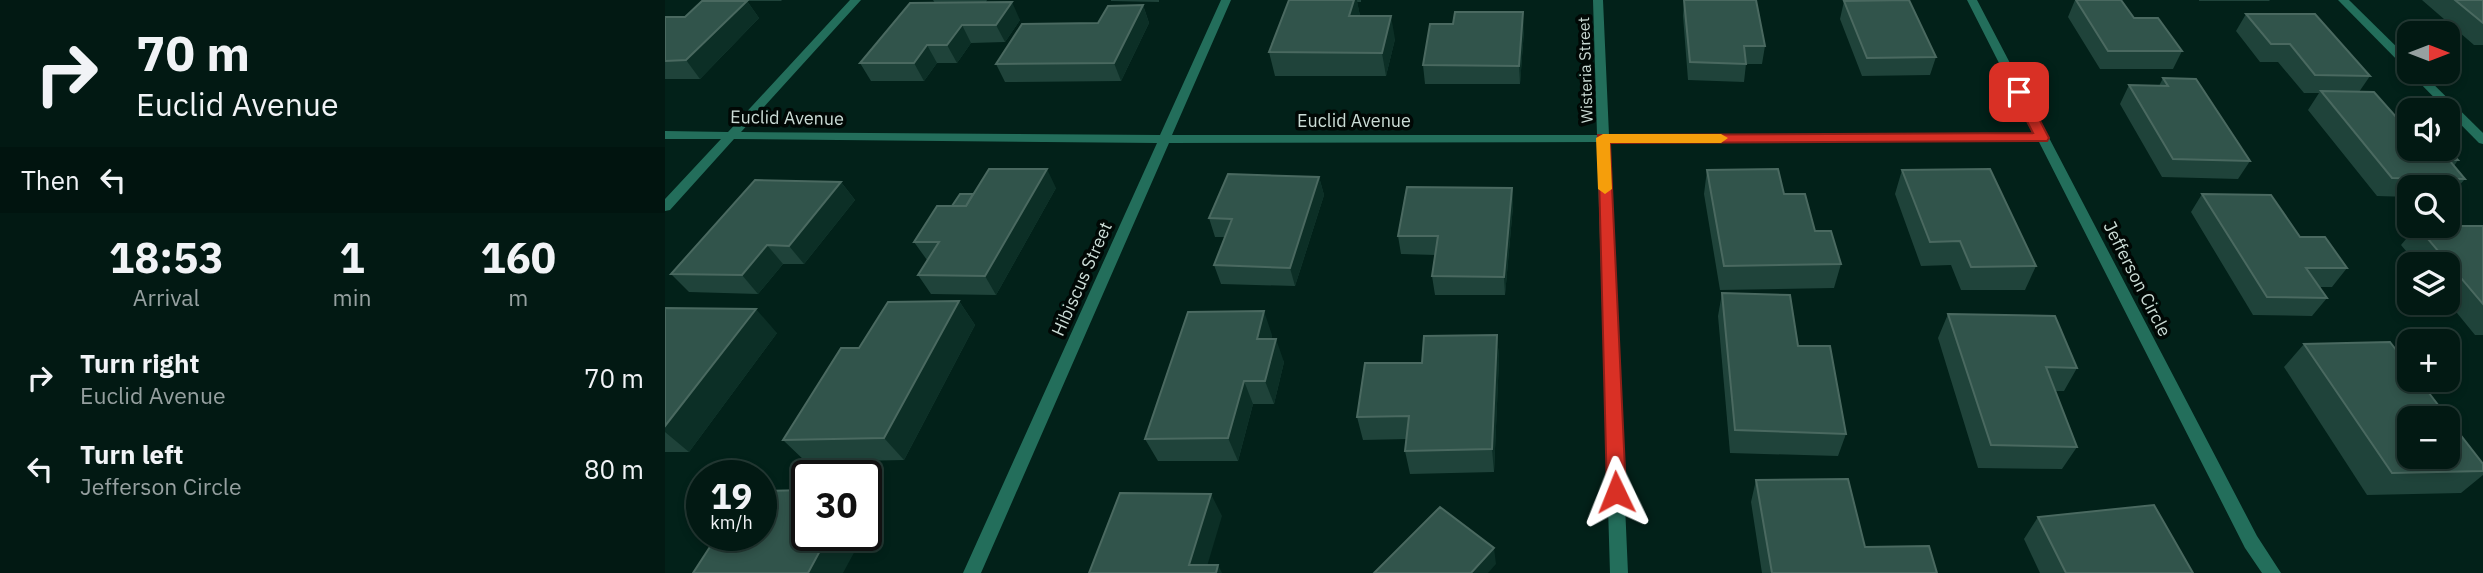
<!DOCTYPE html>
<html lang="en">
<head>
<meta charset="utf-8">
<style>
  :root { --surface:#021913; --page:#0c221c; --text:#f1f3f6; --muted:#96a0a0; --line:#233833 }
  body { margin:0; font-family:"IBM Plex Sans",sans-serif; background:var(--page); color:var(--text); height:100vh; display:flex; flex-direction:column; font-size:26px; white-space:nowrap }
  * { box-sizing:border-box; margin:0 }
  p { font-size:23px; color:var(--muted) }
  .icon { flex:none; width:38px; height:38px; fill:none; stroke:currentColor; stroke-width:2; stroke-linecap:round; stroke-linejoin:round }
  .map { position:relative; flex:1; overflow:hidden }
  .drawer { display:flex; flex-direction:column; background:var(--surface); width:665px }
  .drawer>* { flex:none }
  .hud { background:#021913; color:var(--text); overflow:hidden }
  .needle { width:46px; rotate:90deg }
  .fabs { position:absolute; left:1732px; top:21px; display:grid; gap:14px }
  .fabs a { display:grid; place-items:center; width:63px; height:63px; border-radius:14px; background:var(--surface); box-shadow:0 4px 10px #0003,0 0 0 2px var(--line); font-size:35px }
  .speed { position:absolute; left:21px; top:460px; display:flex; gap:14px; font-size:35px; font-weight:700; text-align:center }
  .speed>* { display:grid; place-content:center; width:91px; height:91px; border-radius:50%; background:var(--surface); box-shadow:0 4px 10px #0003,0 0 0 2px var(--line); line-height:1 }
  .speed small { font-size:18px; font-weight:400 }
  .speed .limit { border:4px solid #111; border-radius:10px; background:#fff; color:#111 }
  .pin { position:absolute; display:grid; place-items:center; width:60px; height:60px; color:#fff; margin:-30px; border-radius:14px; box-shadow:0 4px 10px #0006 }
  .me { position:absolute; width:77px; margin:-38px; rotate:358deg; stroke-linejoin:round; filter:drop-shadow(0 0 5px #0008) }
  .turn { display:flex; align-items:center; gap:24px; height:147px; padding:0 21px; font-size:32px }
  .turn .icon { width:91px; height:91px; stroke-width:2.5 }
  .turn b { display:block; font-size:49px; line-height:60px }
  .then { display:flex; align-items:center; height:66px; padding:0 21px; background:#0003; gap:14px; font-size:26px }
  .eta { display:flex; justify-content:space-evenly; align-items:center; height:119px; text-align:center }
  .eta b { font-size:42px; font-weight:800; line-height:49px }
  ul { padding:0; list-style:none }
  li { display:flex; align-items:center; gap:21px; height:91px; padding:0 21px }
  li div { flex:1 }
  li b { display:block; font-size:26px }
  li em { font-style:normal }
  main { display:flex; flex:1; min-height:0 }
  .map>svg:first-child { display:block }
</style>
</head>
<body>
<main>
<section class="drawer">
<div class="hud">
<div class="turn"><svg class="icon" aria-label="right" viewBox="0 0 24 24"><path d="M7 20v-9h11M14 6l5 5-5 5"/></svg><div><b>70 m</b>Euclid Avenue</div></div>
<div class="then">Then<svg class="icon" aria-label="left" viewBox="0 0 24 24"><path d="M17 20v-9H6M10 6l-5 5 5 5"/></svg></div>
</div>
<div class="eta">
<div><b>18:53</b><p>Arrival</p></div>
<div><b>1</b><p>min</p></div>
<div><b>160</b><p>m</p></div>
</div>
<ul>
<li><svg class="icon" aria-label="right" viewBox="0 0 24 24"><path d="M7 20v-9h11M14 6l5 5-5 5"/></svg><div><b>Turn right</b><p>Euclid Avenue</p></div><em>70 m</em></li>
<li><svg class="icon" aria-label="left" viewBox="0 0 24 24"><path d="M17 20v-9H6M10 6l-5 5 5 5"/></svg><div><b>Turn left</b><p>Jefferson Circle</p></div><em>80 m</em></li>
</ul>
</section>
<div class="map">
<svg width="1818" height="573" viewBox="0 0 1818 573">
  <rect width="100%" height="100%" fill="#022119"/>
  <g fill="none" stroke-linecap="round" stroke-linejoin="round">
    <g fill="#236e5b" fill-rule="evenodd">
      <path d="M185 0H196L76 132 495 135 556 0H566L507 135H932L928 0H938L944 135 1370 134 1302 0H1312L1592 536 1616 573H1597L1580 548 1374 142H944L963 573H945L932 142 504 143 316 573H298L492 143 69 139 5 210 0 211V199L56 139H0V131L63 132Z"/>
      <path d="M1673 0H1684L1745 60V70L1741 69Z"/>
      <path d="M1744 72H1756L1818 133V144L1814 143Z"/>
    </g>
  </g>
  <g fill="#1f433a">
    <path d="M60 0H117L116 1H82L94 18 35 79H0V17H20L60 1Z"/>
    <path d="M268 0H322L321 2 355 20 340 42 306 43 292 63H272L259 81H206L195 63 270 3Z"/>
    <path d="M446 0H494V2L446 1Z"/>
    <path d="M624 0H696V2H692L695 16 730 39 721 76H610L604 52Z"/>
    <path d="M1019 0 1100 46 1097 64H1081L1079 82 1023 80 1018 16Z"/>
    <path d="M1176 0H1244L1271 57 1265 75 1197 76 1175 19 1179 1H1200Z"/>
    <path d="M1410 0H1456L1469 18 1517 51 1508 69H1435L1403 17Z"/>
    <path d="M1534 0H1605L1604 1H1534Z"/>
    <path d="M1757 0H1818V45H1809Z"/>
    <path d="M478 5 484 23 456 81 340 82 331 64Z"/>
    <path d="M1581 14 1705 76 1694 92 1740 127 1793 160 1789 166 1800 179 1784 197H1783V187H1745V197L1712 196 1643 110 1654 93H1639L1613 62H1595L1571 31Z"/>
    <path d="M788 24 859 30 855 84H760L758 65Z"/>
    <path d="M1498 78 1585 161 1573 179 1497 177 1455 104 1464 85 1494 86Z"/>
    <path d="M1042 170 1119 194 1176 264 1169 288 1055 290 1039 194Z"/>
    <path d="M1237 170 1371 266 1360 290H1296L1286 265 1256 266 1230 194Z"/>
    <path d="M654 177 659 195 630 286 556 284 549 265 560 237H550L544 218Z"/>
    <path d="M176 182 190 200 139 264H118L93 294 24 292 6 274Z"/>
    <path d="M391 188 331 295 266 294 253 275 263 260H262L249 242 308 194Z"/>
    <path d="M847 188 848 206 840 295H770L767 276 771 255 736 254 733 236Z"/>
    <path d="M1537 194 1635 237 1682 268 1667 287H1655L1662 298 1647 316 1588 315 1526 212Z"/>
    <path d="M1752 226H1818V335H1810L1783 302V264H1752L1736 245Z"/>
    <path d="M1057 293 1133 346 1181 434 1173 456 1065 453 1053 316Z"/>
    <path d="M294 301 310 325 239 460 141 462 118 440 194 348Z"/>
    <path d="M0 308 112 333 24 452H0Z"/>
    <path d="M1283 314 1412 368 1399 391H1390L1412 447 1397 469 1313 468 1273 338Z"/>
    <path d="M607 335 606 339 619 362 609 404H588L573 461H493L480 439Z"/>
    <path d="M832 335 834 359 829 472 745 474 740 451 742 439 698 440 692 417 757 363Z"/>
    <path d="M1639 344 1818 464V475L1796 493 1702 495 1619 367Z"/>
    <path d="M1091 480 1200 547 1272 573H1097L1086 502Z"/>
    <path d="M1373 517 1528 573H1375L1359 539Z"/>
  </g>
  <g fill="#0c2f26">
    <path d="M689 0H692L695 16H684Z"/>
    <path d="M82 1 94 18 35 79 21 60Z"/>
    <path d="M347 2 355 20 340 42 331 25Z"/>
    <path d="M478 5 484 23 456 81 449 63Z"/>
    <path d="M858 12 859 30 855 84 854 66Z"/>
    <path d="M726 16 730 39 721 76 717 53Z"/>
    <path d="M297 25 306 43 292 63 282 45Z"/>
    <path d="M262 45 272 63 259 81 249 63Z"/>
    <path d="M382 169 391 188 331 295 320 276Z"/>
    <path d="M654 177 659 195 630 286 625 268Z"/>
    <path d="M176 182 190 200 139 264 124 246Z"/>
    <path d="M847 188 848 206 840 295 839 277Z"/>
    <path d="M102 245 118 264 93 294 77 275Z"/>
    <path d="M294 301 310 325 239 460 219 438Z"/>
    <path d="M91 309 112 333 24 452 0 432V426Z"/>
    <path d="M599 311 607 335 600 362 592 339Z"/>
    <path d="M832 335 834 359 829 472 827 449Z"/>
    <path d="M611 339 619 362 609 404 600 381Z"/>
    <path d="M579 381 588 404 573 461 563 438Z"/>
    <path d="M546 494 557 516 540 573 524 565Z"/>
    <path d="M201 503 210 512 201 529Z"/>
    <path d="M163 536H198L178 573H143Z"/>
    <path d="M829 548 831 564 823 573H806Z"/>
    <path d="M553 565 557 573H551Z"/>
  </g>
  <g fill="#31544b" stroke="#4a6960" stroke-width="2">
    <path d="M624 0H689L684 16H726L717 53 604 52Z"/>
    <path d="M1019 0H1091L1100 46H1079L1081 64 1025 62Z"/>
    <path d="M1244 0 1271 57 1202 58 1179 1Z"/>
    <path d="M1411 0H1456L1469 18H1493L1517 51H1443Z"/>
    <path d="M1790 0H1818V23Z"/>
    <path d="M37 1H82L21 60 0 61V17H20Z"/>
    <path d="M347 2 331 25H297L282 45H262L249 63H195L245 3Z"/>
    <path d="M478 5 449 63 331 64 357 24 433 23 443 6Z"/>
    <path d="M790 12H858L854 66 758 65 765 24H788Z"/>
    <path d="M1581 14H1650L1705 76 1650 75 1625 44H1606Z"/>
    <path d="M1498 78 1531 79 1585 161 1508 159 1464 85 1503 86Z"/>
    <path d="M1656 91 1709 92 1740 127H1745V149H1783L1793 160H1784L1800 179 1727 178Z"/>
    <path d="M324 169H382L320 276 253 275 274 242H249L272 206H301Z"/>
    <path d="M1113 169 1119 194H1140L1150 231H1166L1176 264 1059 266 1042 170Z"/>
    <path d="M1325 169 1371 266 1306 267 1295 241 1265 242 1237 170Z"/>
    <path d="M563 174 654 177 625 268 549 265 567 219 544 218Z"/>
    <path d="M90 180 176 182 124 246 102 245 77 275 6 274Z"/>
    <path d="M742 187 847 188 839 277 767 276 773 236H733Z"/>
    <path d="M295 194H308L301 206H287Z"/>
    <path d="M1537 194 1606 195 1635 237H1660L1682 268H1641L1662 298 1602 297Z"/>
    <path d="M1752 226H1818V304Z"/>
    <path d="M1057 293 1125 295 1133 346H1165L1181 434 1070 430Z"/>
    <path d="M294 301 219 438 118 440 176 348H194L223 302Z"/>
    <path d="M0 308 91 309 0 426Z"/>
    <path d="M599 311 592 339H611L600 381H579L563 438 480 439 523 312Z"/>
    <path d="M1283 314 1390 316 1412 368 1381 367 1412 447 1326 445Z"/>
    <path d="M832 335 827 449 740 451 744 416 692 417 700 363H757L759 336Z"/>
    <path d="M1725 342 1745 368V380H1754L1783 418H1745V457H1783V419L1818 464V471L1727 473 1639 344Z"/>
    <path d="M1183 479 1200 547 1264 546 1272 573H1107L1091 480Z"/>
    <path d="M142 490V536H163L143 573H28L52 536H96V491Z"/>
    <path d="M455 493 546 494 524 565H553L551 573H424Z"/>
    <path d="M1489 505 1528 573H1401L1373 517Z"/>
    <path d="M775 507 829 548 806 573H709Z"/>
  </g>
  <path fill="#d93025" stroke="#8d1f18" stroke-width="2" d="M1354 88 1360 92 1384 138 1382 141 945 143 961 492 958 497 951 500 944 497 942 492 933 135 1368 133 1347 92Z"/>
  <path fill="#f59e0b" d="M938 134H1056L1063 138 1056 143H945L947 189 940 194 933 189 931 138Z"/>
  <g text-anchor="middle" stroke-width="7" stroke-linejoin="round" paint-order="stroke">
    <g font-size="16" fill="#cbdcd6" stroke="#010805">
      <text transform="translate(920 70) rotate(-92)" y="6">Wisteria Street</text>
    </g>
    <g font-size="18" fill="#cbdcd6" stroke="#010805">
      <text transform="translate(122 118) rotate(1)" y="6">Euclid Avenue</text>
      <text x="689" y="127">Euclid Avenue</text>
      <text transform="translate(417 279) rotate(-66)" y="6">Hibiscus Street</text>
      <text transform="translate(1472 279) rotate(63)" y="6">Jefferson Circle</text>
    </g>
  </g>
</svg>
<div class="fabs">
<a><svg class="needle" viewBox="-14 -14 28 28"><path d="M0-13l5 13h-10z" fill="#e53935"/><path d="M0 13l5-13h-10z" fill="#96a0a0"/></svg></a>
<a><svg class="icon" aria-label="sound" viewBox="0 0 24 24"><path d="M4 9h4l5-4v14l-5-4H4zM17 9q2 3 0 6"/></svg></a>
<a><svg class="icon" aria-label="search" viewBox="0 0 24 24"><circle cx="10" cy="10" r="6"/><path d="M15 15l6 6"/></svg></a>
<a><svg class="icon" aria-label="layers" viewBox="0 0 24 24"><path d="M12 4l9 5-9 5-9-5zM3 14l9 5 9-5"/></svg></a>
<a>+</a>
<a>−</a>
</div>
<div class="speed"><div>19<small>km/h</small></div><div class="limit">30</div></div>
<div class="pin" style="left:1354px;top:92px;background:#d93025"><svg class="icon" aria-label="arrive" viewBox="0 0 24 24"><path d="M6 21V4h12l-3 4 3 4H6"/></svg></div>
<svg class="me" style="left:951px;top:492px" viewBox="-20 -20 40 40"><path d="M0-17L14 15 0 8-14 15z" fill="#d93025" stroke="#fff" stroke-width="4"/></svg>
</div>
</main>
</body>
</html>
